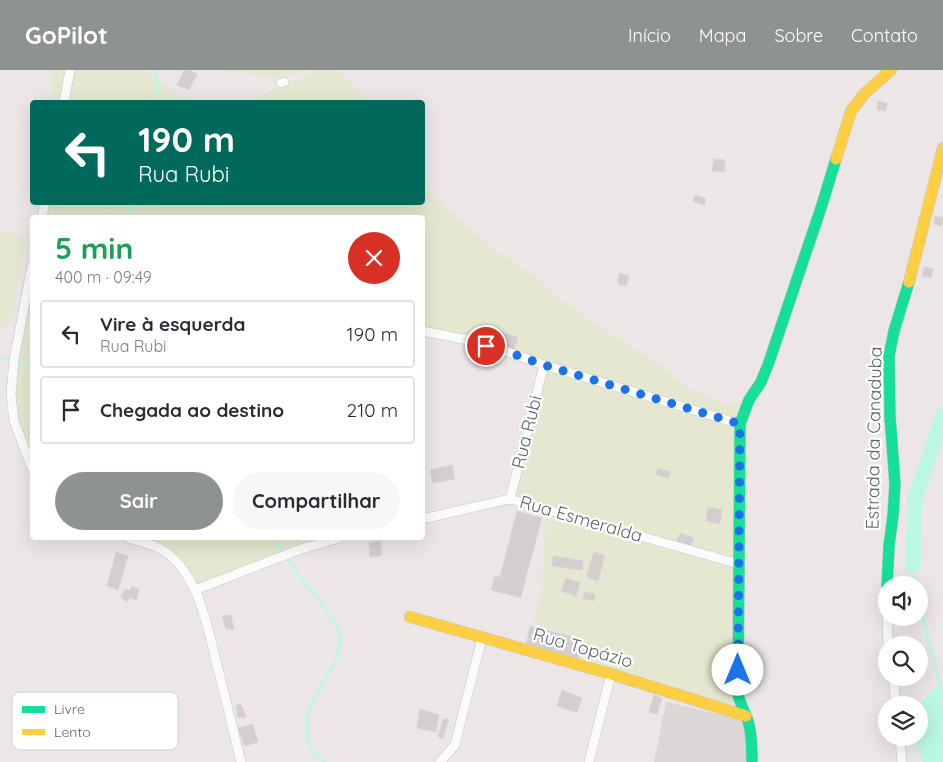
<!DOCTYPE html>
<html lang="pt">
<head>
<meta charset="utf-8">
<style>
  :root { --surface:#fff; --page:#f7f7f7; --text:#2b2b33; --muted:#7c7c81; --line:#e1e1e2; --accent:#8e9291 }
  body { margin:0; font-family:Quicksand,sans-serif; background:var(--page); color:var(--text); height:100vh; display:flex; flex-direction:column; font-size:19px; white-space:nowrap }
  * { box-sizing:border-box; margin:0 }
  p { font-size:16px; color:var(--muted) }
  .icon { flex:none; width:28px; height:28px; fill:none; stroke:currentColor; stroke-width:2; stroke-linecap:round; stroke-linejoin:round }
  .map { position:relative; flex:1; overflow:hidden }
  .side { position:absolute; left:30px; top:145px; width:395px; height:325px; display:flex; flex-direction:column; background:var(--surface); border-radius:5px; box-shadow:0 5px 20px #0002 }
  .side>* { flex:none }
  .hud { position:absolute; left:30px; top:30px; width:395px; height:105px; border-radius:5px; box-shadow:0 5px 20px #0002; background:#00695c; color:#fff; overflow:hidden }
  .fabs { position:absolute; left:878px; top:506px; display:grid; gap:10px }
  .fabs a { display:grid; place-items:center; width:50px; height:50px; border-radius:50%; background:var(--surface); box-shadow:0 5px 20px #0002; font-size:25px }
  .pin { position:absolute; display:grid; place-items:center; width:42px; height:42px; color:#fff; margin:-21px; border:2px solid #fff; border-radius:50%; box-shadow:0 1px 5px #0007 }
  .me { position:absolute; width:55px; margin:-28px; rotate:0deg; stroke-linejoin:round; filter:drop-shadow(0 0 4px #0008) }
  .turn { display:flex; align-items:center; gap:18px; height:105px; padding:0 25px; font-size:22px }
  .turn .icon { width:65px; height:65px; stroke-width:2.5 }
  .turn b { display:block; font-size:35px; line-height:42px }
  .round { display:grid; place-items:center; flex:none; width:52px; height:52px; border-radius:26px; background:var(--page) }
  .summary { display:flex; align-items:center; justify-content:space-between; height:85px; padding:0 25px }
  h1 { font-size:30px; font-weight:800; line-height:38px; color:#1e9e55 }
  .action { display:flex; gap:10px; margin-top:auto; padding:10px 25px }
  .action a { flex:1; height:58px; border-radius:30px; background:var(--accent); color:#fff; font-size:20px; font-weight:800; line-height:58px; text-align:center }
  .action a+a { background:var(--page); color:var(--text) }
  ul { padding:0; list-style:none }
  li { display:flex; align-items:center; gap:15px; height:68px; margin:0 10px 8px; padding:0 15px; border:2px solid var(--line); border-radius:5px }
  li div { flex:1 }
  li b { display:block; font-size:19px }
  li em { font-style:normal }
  header { display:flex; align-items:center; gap:30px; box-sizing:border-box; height:70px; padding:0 25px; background:var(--accent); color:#fff }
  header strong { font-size:24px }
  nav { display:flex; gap:28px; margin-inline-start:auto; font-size:18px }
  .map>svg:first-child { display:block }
</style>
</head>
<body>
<header>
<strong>GoPilot</strong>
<nav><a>Início</a><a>Mapa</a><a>Sobre</a><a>Contato</a></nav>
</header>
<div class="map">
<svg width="943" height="692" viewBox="0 0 943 692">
  <rect width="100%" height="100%" fill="#ece6e6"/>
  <path fill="#dcd6d7" d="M666 632 745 650 747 692H654Z"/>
  <g fill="#e5e7d0">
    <path d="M51 0H143L189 32H53Z"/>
    <path d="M216 0H303L283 8Z"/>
    <path d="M317 0H338L350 13 371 32H249Z"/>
    <path d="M423 116 486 174 531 204 562 230 596 255 659 294 685 317 726 335 749 330 740 354 739 494 514 427 544 295 423 262 422 148H39L41 132H422Z"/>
    <path d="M0 159 26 168 10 252 0 259Z"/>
    <path d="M32 189V398L14 351 11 324Z"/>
    <path d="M546 448 735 495 734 639 580 590 582 569 533 553 542 523Z"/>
    <path d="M128 468H313L199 514 172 486Z"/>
  </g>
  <path fill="#baf8e1" d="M943 611V692H923L916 668H919L918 635Z"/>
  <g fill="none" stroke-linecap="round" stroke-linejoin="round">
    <g stroke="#baf8e1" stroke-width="2.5">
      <path d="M155 0 160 32"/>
      <path d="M123 148 130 140 134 132"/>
      <path d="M0 288 11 290"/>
      <path d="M16 291 32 294"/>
      <path d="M274 468 283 483"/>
      <path d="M287 487 293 497 333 549C354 580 324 605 312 633 311 636 308 640 308 644 307 647 307 652 307 655 307 663 307 670 311 678 314 683 320 688 325 692"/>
      <path d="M913 506 915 515"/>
      <path d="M919 531 940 616"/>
    </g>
    <path stroke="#baf8e1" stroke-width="15" d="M913 495 915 429 943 345"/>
  </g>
  <g fill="#d3cfcf" stroke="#dcd5d6">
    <path d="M184 0H189L197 4 189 20 177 15Z"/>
    <path d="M878 31 887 33 886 41 877 40Z"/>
    <path d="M714 89 725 90 724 102 712 101Z"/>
    <path d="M695 125 706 129 704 135 693 131Z"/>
    <path d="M935 146 943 148 942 156 934 154Z"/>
    <path d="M924 197 933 199 931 208 922 206Z"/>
    <path d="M619 203 629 206 626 216 618 214Z"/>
    <path d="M497 261 518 267 514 279 493 273Z"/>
    <path d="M452 395 455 409 433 413 430 400Z"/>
    <path d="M658 398 670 402 668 408 656 404Z"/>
    <path d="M708 437 722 440 720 454 706 451Z"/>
    <path d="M517 441 542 448 524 514 500 507Z"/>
    <path d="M680 463 694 468 691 476 677 471Z"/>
    <path d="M380 471 382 484 379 486 370 487 369 473Z"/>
    <path d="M116 482 128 486 118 520 107 516Z"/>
    <path d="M594 482 605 485 598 511 586 507Z"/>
    <path d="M553 486 583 491 582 500 552 496Z"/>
    <path d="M495 506 524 514 521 528 491 520Z"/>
    <path d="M566 508 580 513 576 526 561 521Z"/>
    <path d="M132 516 139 519 136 531 130 527 127 532 120 527 126 519 130 521Z"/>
    <path d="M584 522 595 524 594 531 583 529Z"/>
    <path d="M231 545 234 559H226L222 546Z"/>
    <path d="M530 556 582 569 578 588 526 575Z"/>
    <path d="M562 620 582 628 577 643 557 636Z"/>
    <path d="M654 625 662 628 657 644 649 642Z"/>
    <path d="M241 634 246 647 238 648 236 635Z"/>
    <path d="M420 639 439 645 436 662 417 658Z"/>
    <path d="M443 649H449L443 668 438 667Z"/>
    <path d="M253 654 258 672 245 676 238 658Z"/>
  </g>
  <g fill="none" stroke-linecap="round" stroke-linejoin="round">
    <defs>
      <g id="street">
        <path d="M281 13 284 12"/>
        <path d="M64 32 70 0"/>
        <path d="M42 148 45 132"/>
        <path d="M32 196 14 290 11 324 14 351 32 398"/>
        <path d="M422 261 468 270 505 281 544 295 740 354"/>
        <path d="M510 429 544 295"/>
        <path d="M422 449 510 429 739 494"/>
        <path d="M128 468C143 472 161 476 173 488 202 516 208 562 218 599 226 630 233 661 241 692"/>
        <path d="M195 520 301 479 339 468"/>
        <path d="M887 548 888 575"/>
        <path d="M893 608 896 635"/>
        <path d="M900 668 902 692"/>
        <path d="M440 692 455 675 482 568"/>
        <path d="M589 692 611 604"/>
      </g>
      <g id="fast">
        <path d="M887 515 889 476 893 445 895 414 890 347 889 286 894 261 909 212"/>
        <path d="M752 692C752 679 752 664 748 651 745 642 740 634 738 624L740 354 749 330 761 312 768 295 821 138 836 89"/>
      </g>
      <g id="slow">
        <path d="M836 89 851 41 864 24 891 0"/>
        <path d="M909 212 943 78"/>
        <path d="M410 547 611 604 746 646"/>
      </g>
    </defs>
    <use href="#street" stroke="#c6c5c5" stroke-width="10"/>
    <use href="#fast" stroke="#c5c5c4" stroke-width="12"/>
    <use href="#slow" stroke="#c5c5c4" stroke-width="12"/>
    <use href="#street" stroke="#fcfbfb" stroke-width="9"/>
    <use href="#fast" stroke="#16e098" stroke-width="11"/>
    <use href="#slow" stroke="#ffcf43" stroke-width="11"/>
  </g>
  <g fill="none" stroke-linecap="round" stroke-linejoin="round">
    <path stroke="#1a73e8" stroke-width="9" stroke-dasharray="0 16.2" d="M486 276 505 281 544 295 740 354 738 600"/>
  </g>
  <g text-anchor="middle" stroke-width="4.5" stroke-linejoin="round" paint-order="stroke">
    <g font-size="18" fill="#5b6563" stroke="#fff">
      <text transform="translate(527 362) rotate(-76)" y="6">Rua Rubi</text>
      <text transform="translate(874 368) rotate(-89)" y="6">Estrada da Canaduba</text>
      <text transform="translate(581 449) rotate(16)" y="6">Rua Esmeralda</text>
      <text transform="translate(583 578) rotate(16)" y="6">Rua Topázio</text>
    </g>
  </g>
  <rect x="12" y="622" width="166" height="58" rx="8" fill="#fff" stroke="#ced1d0" stroke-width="1"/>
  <rect x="22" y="636" width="23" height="7" fill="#16e098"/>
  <rect x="22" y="659" width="23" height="6" fill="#ffcf43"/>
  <g font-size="14" fill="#5b6563">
    <text x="54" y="644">Livre</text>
    <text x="54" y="667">Lento</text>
  </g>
</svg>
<div class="fabs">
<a><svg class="icon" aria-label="sound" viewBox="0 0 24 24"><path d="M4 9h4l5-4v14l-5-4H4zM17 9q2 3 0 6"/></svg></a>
<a><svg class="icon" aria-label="search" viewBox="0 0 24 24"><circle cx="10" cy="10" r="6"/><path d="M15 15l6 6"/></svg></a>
<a><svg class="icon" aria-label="layers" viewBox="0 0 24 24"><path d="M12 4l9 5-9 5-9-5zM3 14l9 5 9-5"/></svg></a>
</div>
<div class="pin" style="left:486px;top:276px;background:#d93025"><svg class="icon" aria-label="arrive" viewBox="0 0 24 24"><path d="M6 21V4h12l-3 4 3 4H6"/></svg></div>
<svg class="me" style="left:738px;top:600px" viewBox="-20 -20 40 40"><circle r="19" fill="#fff"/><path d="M0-13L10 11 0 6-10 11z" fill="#1a73e8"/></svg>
<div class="hud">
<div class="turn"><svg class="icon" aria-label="left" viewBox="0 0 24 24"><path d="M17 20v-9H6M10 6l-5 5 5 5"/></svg><div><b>190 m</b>Rua Rubi</div></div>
</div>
<section class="side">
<div class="summary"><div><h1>5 min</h1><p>400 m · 09:49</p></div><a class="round" style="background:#d93025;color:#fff"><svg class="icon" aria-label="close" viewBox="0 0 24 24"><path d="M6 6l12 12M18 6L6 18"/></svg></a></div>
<ul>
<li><svg class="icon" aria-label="left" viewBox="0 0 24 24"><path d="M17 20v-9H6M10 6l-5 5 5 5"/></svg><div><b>Vire à esquerda</b><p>Rua Rubi</p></div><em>190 m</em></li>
<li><svg class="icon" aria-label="arrive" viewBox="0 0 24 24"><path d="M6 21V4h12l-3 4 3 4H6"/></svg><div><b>Chegada ao destino</b></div><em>210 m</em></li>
</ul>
<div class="action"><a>Sair</a><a>Compartilhar</a></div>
</section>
</div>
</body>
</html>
